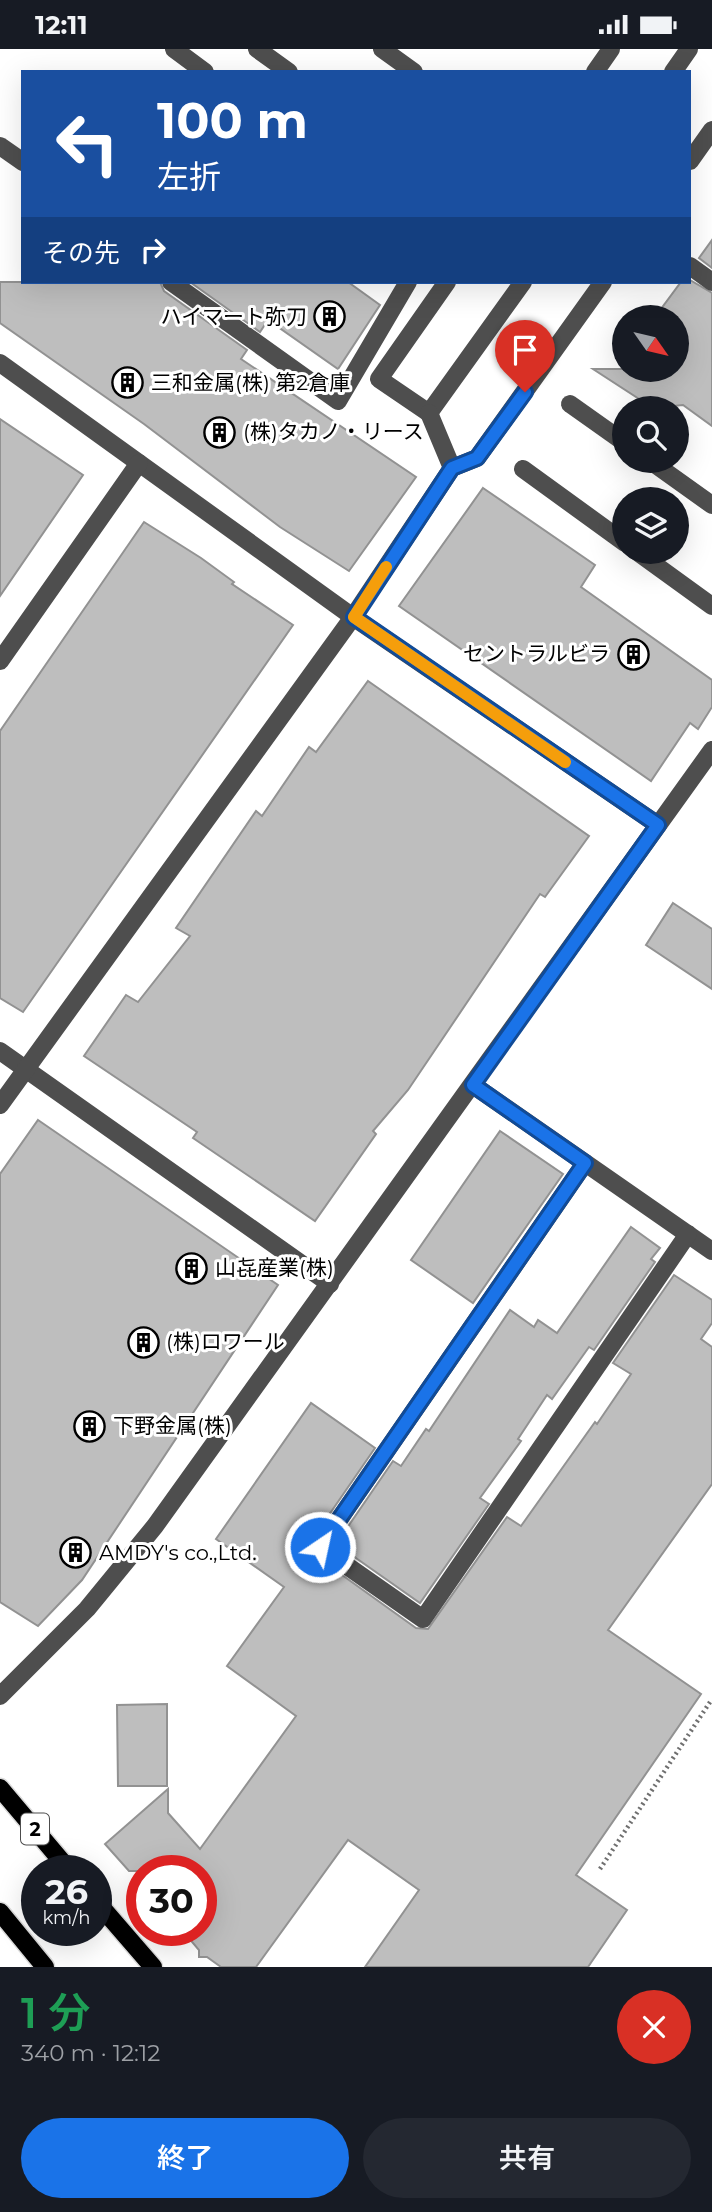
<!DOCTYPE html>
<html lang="ja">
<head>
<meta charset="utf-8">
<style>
  :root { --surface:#171b24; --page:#242831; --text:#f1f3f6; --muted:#9ea1a6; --accent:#1a73e8 }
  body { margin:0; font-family:Montserrat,"Noto Sans JP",sans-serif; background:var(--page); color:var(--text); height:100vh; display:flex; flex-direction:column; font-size:26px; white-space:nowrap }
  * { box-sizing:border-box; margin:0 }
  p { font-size:23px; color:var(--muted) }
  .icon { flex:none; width:38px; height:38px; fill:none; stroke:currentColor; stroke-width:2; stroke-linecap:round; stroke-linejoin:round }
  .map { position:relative; height:1918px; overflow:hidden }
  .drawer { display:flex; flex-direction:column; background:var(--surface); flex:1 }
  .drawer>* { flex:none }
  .top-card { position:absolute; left:21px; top:21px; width:670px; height:214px; border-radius:0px; box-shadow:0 7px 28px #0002; background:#1a4fa0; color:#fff; overflow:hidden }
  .needle { width:46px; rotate:124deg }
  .controls { position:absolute; left:612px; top:256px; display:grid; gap:14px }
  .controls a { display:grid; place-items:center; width:77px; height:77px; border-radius:50%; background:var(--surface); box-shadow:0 7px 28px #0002; font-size:35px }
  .speed { position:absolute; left:21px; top:1806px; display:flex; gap:14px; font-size:35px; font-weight:700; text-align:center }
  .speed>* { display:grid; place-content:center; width:91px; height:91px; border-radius:50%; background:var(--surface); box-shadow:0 7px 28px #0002; line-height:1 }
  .speed small { font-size:18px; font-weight:400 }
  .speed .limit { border:10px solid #d22; background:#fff; color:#111 }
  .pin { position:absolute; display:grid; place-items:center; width:60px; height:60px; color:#fff; margin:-72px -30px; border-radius:50% 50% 50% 0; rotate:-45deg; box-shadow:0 0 7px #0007 }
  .pin .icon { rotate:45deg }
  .me { position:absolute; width:77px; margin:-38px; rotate:34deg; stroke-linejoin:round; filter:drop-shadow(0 0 5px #0008) }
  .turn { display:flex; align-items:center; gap:24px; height:147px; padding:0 21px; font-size:32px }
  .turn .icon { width:91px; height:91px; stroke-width:2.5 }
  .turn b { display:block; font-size:49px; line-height:60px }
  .then { display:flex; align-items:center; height:66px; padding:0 21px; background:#0003; gap:14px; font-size:26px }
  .round { display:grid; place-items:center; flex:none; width:74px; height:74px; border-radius:37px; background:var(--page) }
  .head { display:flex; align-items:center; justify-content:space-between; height:119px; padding:0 21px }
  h1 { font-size:42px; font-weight:600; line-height:52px; color:#1e9e55 }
  .cta { display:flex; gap:14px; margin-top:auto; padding:14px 21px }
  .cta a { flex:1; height:80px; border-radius:42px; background:var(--accent); color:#fff; font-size:28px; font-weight:600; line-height:80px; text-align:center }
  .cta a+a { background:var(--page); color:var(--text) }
  .status { display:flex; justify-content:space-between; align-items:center; height:49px; padding:0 35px; background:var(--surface); direction:ltr }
  .status svg { height:19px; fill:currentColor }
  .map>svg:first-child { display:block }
</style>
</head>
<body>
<div class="status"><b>12:11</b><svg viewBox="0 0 49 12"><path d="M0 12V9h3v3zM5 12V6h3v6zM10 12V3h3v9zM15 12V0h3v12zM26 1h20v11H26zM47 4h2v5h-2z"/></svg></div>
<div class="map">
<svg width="712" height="1918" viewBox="0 0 712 1918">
  <rect width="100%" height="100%" fill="#fff"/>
  <g fill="#bebebe" stroke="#929292" stroke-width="2">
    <path d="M712 191V219L699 209Z"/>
    <path d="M690 231 712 244V377L683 356 653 359 593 320H677V268H655L681 233Z"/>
    <path d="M0 233H160L164 242 247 301 241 310 416 428 349 522 280 478 144 375 0 274Z"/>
    <path d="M190 233H348L380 256 338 320 268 271 260 283Z"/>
    <path d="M0 370 83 426 0 547Z"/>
    <path d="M483 439 595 516 581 538 712 631V658L698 680 690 674 651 732 399 557Z"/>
    <path d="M144 473 201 509 234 533 232 535 293 576 23 963 0 949V682Z"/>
    <path d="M368 632 589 787 545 848 540 845 408 1041 373 1082 376 1085 315 1172 193 1089 197 1083 84 1007 126 946 138 953 190 887 176 879 256 762 262 767 309 698 316 703Z"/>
    <path d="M673 854 712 880V940L646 896Z"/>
    <path d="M38 1071 278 1236 82 1531 38 1577 0 1553V1125Z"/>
    <path d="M500 1082 563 1125 473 1254 411 1211Z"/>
    <path d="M631 1178 660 1199 651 1210 655 1213 594 1301 589 1298 552 1350 547 1346 518 1390 521 1392 480 1449 489 1455 420 1554 336 1495 393 1412 401 1417 426 1380 429 1382 510 1261 534 1278 538 1271 557 1284Z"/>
    <path d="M674 1226 712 1251V1274L701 1290 712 1298V1435L608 1581 701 1645 576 1826 627 1861 588 1918H365L419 1841 348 1791 256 1918H221L207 1908H199V1901L182 1881H201V1822H129L105 1795 168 1740V1764L200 1800 296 1667 227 1617 284 1538 216 1490 311 1354 375 1399 311 1492 310 1503 416 1579 428 1580 507 1468 521 1477 595 1373 597 1375 631 1325 613 1314Z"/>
    <path d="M167 1655V1737H118L117 1656Z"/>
  </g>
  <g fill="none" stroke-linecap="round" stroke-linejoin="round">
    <defs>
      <g id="major">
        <path d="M0 1739 70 1822"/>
        <path d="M96 1852 153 1918"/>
        <path d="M0 1863 45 1918"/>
      </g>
    </defs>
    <use href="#major" stroke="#dbdbdb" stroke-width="21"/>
    <path stroke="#707070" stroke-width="4.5" stroke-dasharray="2 3.5" stroke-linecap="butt" d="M600 1820 712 1650"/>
    <g stroke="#4e4e4e" stroke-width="18">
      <path d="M174 0 205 23"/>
      <path d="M257 0 289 23"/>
      <path d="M382 0 414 23"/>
      <path d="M595 23 611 0"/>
      <path d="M673 23 689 0"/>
      <path d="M0 97 23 113"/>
      <path d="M690 112 712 81"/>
      <path d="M690 217 712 233"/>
      <path d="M171 233 338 352 408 233"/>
      <path d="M447 233 379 330 429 364 523 233"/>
      <path d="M0 314 353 568 658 776"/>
      <path d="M570 355 625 394"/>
      <path d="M429 364 452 419"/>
      <path d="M649 411 712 456"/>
      <path d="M523 420 625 494"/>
      <path d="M636 502 712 557"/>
      <path d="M0 612 139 414"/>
      <path d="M0 1002 330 1235"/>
      <path d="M473 1036 712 1202"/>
      <path d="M0 1056 353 568 452 419 477 409 603 233"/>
      <path d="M585 1114 320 1498 423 1570 688 1185"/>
      <path d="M0 1647 87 1560 155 1477 712 701"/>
    </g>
    <use href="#major" stroke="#000" stroke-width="18"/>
  </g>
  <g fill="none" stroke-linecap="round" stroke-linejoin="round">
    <defs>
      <path id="route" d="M320 1498 585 1114 473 1036 658 776 354 568 452 419 477 409 525 343"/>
    </defs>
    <use href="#route" stroke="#114b97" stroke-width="18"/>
    <use href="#route" stroke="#1a73e8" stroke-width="12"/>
    <path stroke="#f59e0b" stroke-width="12" d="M386 518 354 568 565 713"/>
  </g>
  <defs>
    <symbol id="building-ring" viewBox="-11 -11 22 22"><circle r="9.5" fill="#fff" stroke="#000" stroke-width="1.5"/><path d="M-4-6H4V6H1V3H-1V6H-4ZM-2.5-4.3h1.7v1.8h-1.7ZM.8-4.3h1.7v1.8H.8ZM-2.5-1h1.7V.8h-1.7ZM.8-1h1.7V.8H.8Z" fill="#000"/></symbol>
  </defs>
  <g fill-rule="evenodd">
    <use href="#building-ring" x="312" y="250" width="35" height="35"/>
    <use href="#building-ring" x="110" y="316" width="35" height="35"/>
    <use href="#building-ring" x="202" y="366" width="35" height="35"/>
    <use href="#building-ring" x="616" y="588" width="35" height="35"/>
    <use href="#building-ring" x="174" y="1202" width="35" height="35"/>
    <use href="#building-ring" x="126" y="1276" width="35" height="35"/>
    <use href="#building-ring" x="72" y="1360" width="35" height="35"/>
    <use href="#building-ring" x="58" y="1486" width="35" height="35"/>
  </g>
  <g text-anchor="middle" stroke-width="6" stroke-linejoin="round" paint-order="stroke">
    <rect fill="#fff" stroke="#4c4c4c" stroke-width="2" x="21" y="1764.5" width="28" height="31" rx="5"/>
    <g font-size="19" font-weight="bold" fill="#000">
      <text x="35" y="1787">2</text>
    </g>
    <g font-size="21" fill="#000" stroke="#fff" text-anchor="start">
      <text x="307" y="275" text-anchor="end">ハイマート弥刀</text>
      <text x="151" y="341">三和金属(株) 第2倉庫</text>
      <text x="243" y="390">(株)タカノ・リース</text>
      <text x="610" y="612" text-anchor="end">セントラルビラ</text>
      <text x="215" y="1226">山㐂産業(株)</text>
      <text x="166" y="1300">(株)ロワール</text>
      <text x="113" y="1384">下野金属(株)</text>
      <text x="99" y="1511">AMDY's co.,Ltd.</text>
    </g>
  </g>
</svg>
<div class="controls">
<a><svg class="needle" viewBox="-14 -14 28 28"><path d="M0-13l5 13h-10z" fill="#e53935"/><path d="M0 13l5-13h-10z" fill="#9ea1a6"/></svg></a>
<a><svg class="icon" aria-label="search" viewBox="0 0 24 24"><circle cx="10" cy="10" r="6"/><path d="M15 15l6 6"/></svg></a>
<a><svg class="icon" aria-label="layers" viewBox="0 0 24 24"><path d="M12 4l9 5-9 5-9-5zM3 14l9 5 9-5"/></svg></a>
</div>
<div class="speed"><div>26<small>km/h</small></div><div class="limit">30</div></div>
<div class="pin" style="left:525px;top:343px;background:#d93025"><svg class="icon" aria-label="arrive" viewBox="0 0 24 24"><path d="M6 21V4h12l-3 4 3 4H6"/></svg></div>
<svg class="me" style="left:320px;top:1498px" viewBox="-20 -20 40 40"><circle r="17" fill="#1a73e8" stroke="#fff" stroke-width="3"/><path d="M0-11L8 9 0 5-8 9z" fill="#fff"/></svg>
<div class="top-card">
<div class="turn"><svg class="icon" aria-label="left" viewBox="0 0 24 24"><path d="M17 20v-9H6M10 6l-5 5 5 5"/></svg><div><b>100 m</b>左折</div></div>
<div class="then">その先<svg class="icon" aria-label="right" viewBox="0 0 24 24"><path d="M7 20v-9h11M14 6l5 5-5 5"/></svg></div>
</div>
</div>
<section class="drawer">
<div class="head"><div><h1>1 分</h1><p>340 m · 12:12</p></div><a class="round" style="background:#d93025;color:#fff"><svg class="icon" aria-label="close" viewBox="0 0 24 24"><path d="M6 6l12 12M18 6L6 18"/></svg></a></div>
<div class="cta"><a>終了</a><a>共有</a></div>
</section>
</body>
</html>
